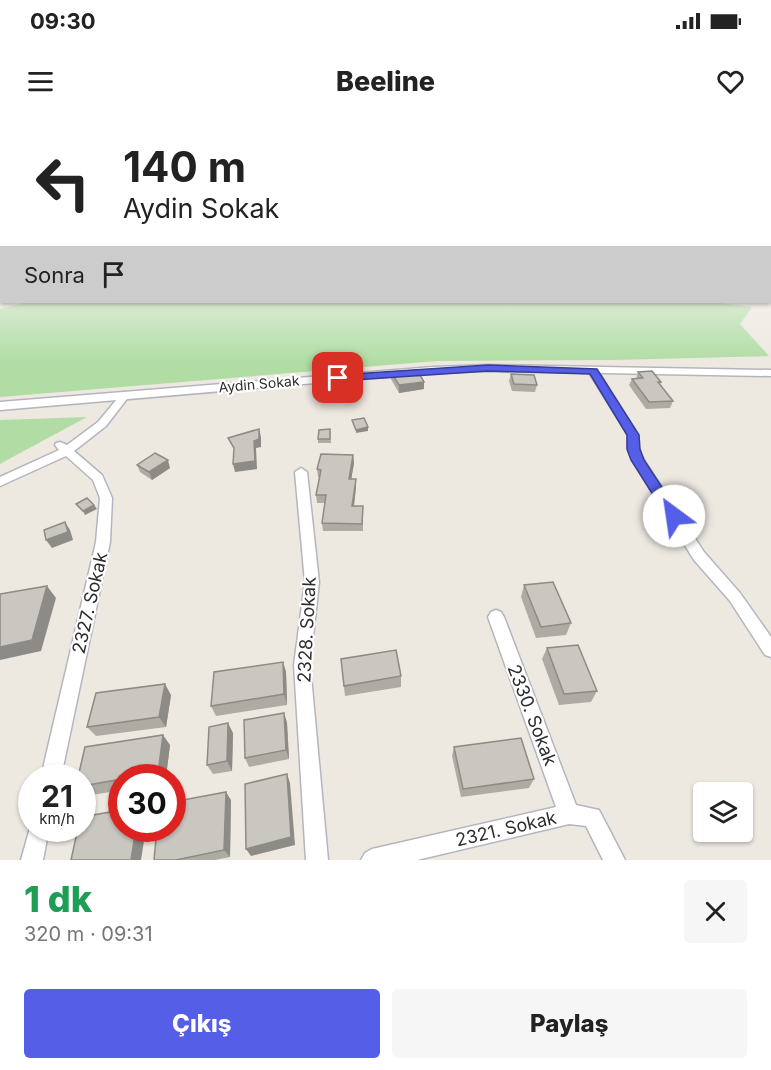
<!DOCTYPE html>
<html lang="tr">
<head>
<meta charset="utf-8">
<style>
  :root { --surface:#fff; --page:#f6f6f6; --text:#222; --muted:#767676; --accent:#555ee6 }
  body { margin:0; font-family:Inter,sans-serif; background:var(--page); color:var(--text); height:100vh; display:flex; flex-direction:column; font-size:22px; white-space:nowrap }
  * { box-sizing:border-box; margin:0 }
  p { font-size:20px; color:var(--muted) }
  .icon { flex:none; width:33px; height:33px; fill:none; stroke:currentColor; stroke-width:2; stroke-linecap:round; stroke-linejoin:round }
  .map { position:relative; height:740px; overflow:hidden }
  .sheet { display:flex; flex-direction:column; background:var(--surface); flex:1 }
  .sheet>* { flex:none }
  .banner { position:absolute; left:0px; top:0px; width:771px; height:183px; box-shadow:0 2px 4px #0004; background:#fff; color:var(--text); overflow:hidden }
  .fabs { position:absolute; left:693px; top:662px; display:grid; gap:12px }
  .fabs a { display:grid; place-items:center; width:60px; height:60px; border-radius:6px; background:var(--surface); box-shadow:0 2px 4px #0004; font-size:30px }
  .speed { position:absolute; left:18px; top:644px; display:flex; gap:12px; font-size:30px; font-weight:700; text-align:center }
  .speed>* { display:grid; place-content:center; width:78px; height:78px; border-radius:50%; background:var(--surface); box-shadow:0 2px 4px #0004; line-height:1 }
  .speed small { font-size:15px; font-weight:400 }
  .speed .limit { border:9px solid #d22; background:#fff; color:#111 }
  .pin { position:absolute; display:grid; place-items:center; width:51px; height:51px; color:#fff; margin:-26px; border-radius:12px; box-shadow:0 3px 9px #0006 }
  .me { position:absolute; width:66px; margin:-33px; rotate:329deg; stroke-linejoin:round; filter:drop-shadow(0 0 4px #0008) }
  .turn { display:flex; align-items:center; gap:21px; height:126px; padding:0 24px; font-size:27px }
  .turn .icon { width:78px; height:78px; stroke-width:2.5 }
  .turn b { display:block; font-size:42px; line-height:51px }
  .then { display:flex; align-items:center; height:57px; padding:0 24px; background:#0003; gap:12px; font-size:22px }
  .round { display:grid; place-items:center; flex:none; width:63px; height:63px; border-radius:6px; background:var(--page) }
  .headline { display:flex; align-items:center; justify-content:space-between; height:102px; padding:0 24px }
  h1 { font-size:36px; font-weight:800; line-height:45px; color:#1e9e55 }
  .cta { display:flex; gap:12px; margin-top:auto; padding:12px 24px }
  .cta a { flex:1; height:69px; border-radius:6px; background:var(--accent); color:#fff; font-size:24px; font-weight:800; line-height:69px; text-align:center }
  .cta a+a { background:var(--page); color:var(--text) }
  .status { display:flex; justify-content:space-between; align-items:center; height:42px; padding:0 30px; background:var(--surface); direction:ltr }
  .status svg { height:16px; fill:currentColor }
  header { display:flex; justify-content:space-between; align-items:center; height:78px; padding:0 24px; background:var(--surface); font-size:27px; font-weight:800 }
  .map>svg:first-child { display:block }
</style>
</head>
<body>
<div class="status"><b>09:30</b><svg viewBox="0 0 49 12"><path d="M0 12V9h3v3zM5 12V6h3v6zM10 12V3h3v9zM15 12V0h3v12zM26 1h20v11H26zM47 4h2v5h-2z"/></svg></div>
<header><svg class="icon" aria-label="menu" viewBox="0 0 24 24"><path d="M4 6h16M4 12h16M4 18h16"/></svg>Beeline<svg class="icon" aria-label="heart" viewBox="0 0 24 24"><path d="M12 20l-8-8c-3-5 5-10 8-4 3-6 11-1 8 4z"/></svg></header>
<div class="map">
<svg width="771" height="740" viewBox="0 0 771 740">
  <rect width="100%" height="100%" fill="#ede9e1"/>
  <g fill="#b1dda4">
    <path d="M27 182H715L752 187 740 204 769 236 613 240 437 241 0 277V189Z"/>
    <path d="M87 297 9 339 0 344V300Z"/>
  </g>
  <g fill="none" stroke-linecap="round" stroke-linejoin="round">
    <defs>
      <g id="minor">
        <rect x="0" y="138" width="2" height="4"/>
        <path d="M593 248 598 251 638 315V329L644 340 704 432 740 473 771 517V537L765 535 730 481 694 440 632 340 628 329V315L588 251Z"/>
        <path d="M125 272 130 275 106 306 74 331 102 355 112 378 110 422 61 657H41L96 422 100 378 93 360 66 336 0 366V357L59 330 55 325 56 323 60 322 67 325 98 302 122 273Z"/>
        <path d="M301 348 307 352 319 462 310 545 328 740H306L294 545 305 462 295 352Z"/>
        <path d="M496 490 501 492 504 497 576 685 599 690 625 740H603L586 706 569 704 417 740H361L365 733 372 729 556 687 488 497 491 492Z"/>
        <path d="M32 701V708H49L43 740H21Z"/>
      </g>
      <path id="tertiary" d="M488 245 771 250V256L488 251 433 253 0 290V282L433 247Z"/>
    </defs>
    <use href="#minor" stroke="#b5b5bf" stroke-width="3"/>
    <use href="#tertiary" stroke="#b5b5bf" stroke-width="3"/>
    <use href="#minor" fill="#fff" fill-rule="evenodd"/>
    <use href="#tertiary" fill="#fff" fill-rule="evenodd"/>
  </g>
  <g fill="#adaba4">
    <path d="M391 252 424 262V269L399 273 391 259Z"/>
    <path d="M638 252 661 262 660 264 673 281 670 288 646 289 629 265 632 259H636Z"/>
    <path d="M511 254 537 265 535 272 512 271 509 261Z"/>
    <path d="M330 309 331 323H318V319Z"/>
    <path d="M353 335 354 343 351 359 356 367 354 386H363V411H323L322 403 325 383H317L316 375 319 357H318L317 349Z"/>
    <path d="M137 345 170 348 152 360 140 352Z"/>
    <path d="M524 465 571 503 566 515 536 518 521 477Z"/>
    <path d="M547 528 597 571 591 582 559 585 542 539Z"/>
    <path d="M341 539 401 556V567L345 576Z"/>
    <path d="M283 542 286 552 287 585 216 596 211 586Z"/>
    <path d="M171 575 166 607 96 616 87 607Z"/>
    <path d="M284 593 287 603 289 639 249 647 245 638Z"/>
    <path d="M233 613 232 651 213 654 207 645Z"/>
    <path d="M170 625 166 657H122V670L86 676 82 673V657Z"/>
    <path d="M454 627 534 659 529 668 461 677 452 636Z"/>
    <path d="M231 680 230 737 215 740H154Z"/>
  </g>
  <g fill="#8d8b86">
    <path d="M424 262V269L399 273V265Z"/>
    <path d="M368 307V311L356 313V310Z"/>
    <path d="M259 309 261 317V327L256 328 257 349 235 352 233 344 254 321Z"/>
    <path d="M353 335 354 343 350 367 349 359Z"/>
    <path d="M168 340 170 348 152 360 149 352Z"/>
    <path d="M356 359V367L353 394 352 386Z"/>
    <path d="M94 385 97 389 85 395 83 391Z"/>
    <path d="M65 402 70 410 73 420 52 428 46 420Z"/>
    <path d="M47 466 56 478 41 531 0 540V527Z"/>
    <path d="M283 542 286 552 287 585 284 574Z"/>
    <path d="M165 564 171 575 166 607 159 597Z"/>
    <path d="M284 593 287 603 289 639 286 630Z"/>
    <path d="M228 603 233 613 232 651 227 641Z"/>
    <path d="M163 615 170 625 166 657H161L158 653Z"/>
    <path d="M287 654 290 663 295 725 251 736 246 729Z"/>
    <path d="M226 672 231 680 230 737 224 730Z"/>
    <path d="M136 708H146L141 740H131Z"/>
  </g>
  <g fill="#c9c7bf" stroke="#8d8b86" stroke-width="1.5">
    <path d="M417 250 424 262 399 265 391 252Z"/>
    <path d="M652 251 661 262H658L673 281 649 282 632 259 643 258 638 252Z"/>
    <path d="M511 254 534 255 537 265 514 264Z"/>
    <path d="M364 298 368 307 356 310 352 300Z"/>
    <path d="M259 309V319L254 321 255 341 233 344 234 328 228 318Z"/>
    <path d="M330 309V319H318L319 310Z"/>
    <path d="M155 333 168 340 149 352 137 345Z"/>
    <path d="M321 334 353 335 349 359H356L352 386H363L362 404 322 403 326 375H316L321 350 317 349Z"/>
    <path d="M87 378 94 385 83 391 76 384Z"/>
    <path d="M65 402 68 412 46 420 44 410Z"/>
    <path d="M553 462 571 503 541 507 524 465Z"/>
    <path d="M47 466 32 520 0 527V474Z"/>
    <path d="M578 525 597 571 564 574 547 528Z"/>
    <path d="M396 530 401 556 344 566 341 539Z"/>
    <path d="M283 542 284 574 211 586 214 552Z"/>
    <path d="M165 564 159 597 87 607 96 573Z"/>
    <path d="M284 593 286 630 245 638 244 600Z"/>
    <path d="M228 603 227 641 207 645 209 607Z"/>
    <path d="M163 615 158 653 135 657H122V659L82 666V657H78L85 627Z"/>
    <path d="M521 618 534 659 463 669 454 627Z"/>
    <path d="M287 654 291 717 246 729 245 664Z"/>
    <path d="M226 672 224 730 176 740H154L157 708H172V682Z"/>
    <path d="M122 690V708H136L131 740H71L78 708H82V697Z"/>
  </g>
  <linearGradient id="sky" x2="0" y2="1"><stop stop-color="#7fb7e6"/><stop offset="0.57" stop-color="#f7f5f2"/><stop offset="1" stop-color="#f7f5f2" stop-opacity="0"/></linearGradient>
  <rect width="771" height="242" fill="url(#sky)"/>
  <path fill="#555ee6" stroke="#373d96" stroke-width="1.5" d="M488 245 597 249 639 315 640 329 644 340 679 393 681 396 679 400H669L631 340 627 329V315L590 254 488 251 338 261 333 258 338 255Z"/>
  <g text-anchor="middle" stroke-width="4.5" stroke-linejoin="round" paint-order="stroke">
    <g font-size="14" fill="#2d2d2d" stroke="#fff">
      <text transform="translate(259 264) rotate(-5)" y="5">Aydin Sokak</text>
    </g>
    <g font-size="18" fill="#2d2d2d" stroke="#fff">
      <text transform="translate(90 483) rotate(-77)" y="6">2327. Sokak</text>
      <text transform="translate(307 510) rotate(-87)" y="6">2328. Sokak</text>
      <text transform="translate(532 595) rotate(69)" y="6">2330. Sokak</text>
      <text transform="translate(506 709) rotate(-13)" y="6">2321. Sokak</text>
    </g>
  </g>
</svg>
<div class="fabs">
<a><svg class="icon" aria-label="layers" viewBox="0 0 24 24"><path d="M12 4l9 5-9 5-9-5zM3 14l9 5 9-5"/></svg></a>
</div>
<div class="speed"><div>21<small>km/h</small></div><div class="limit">30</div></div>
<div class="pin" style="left:338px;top:258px;background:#d93025"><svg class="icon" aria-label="arrive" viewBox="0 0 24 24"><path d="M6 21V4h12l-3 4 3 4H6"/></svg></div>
<svg class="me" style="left:674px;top:396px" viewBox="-20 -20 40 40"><circle r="19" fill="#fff"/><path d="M0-13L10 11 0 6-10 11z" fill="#555ee6"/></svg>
<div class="banner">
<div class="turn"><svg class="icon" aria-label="left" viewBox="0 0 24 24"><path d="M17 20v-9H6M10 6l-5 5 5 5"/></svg><div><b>140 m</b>Aydin Sokak</div></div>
<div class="then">Sonra<svg class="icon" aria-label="arrive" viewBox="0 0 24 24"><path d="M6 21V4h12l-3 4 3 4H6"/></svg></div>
</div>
</div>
<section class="sheet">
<div class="headline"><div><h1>1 dk</h1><p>320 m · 09:31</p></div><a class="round"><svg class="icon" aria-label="close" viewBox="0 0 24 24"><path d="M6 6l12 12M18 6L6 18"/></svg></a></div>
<div class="cta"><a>Çıkış</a><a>Paylaş</a></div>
</section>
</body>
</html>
